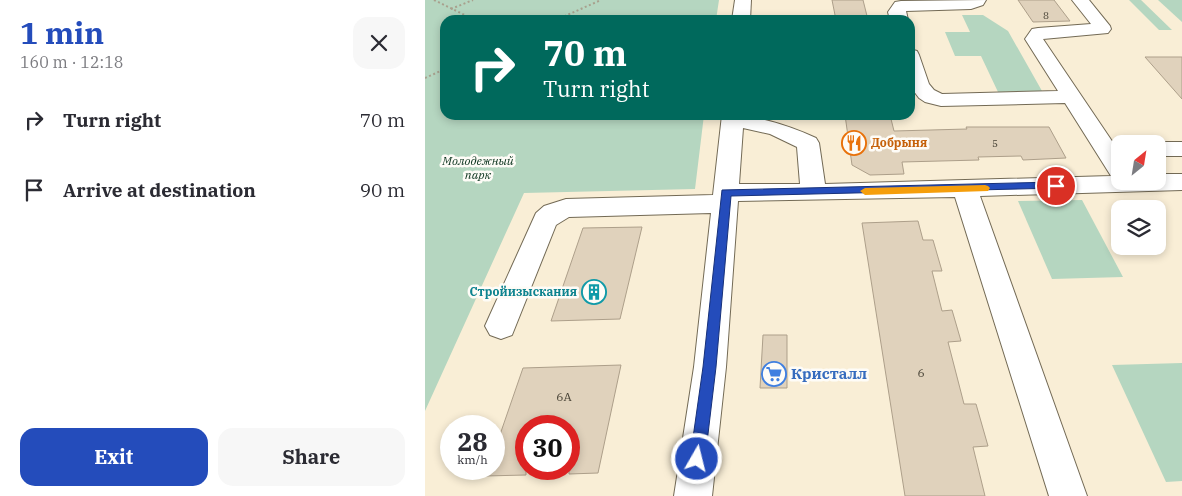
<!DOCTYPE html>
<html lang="en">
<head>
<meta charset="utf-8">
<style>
  :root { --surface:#fff; --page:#f7f7f7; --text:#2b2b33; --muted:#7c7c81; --accent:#244cbb }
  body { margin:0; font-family:"IBM Plex Serif",serif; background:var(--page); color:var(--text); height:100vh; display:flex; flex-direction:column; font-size:19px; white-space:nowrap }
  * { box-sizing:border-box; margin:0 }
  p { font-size:16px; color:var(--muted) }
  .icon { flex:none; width:28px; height:28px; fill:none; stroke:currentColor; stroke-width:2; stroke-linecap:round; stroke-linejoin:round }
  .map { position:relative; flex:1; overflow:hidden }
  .side { display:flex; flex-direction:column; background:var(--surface); width:425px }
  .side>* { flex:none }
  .guide { position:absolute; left:15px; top:15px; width:475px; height:105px; border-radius:15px; box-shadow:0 2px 8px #0003; background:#00695c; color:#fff; overflow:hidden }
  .needle { width:32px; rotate:30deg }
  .buttons { position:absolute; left:686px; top:135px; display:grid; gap:10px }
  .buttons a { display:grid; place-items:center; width:55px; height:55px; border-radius:10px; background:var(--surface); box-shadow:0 2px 8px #0003; font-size:25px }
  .speed { position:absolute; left:15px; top:415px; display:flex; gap:10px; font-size:25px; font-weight:700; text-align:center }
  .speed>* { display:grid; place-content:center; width:65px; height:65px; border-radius:50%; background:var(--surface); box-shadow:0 2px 8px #0003; line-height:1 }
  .speed small { font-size:12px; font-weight:400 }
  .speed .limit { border:8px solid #d22; background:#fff; color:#111 }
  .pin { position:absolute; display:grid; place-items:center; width:42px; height:42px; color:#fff; margin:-21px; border:2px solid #fff; border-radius:50%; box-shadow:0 1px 5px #0007 }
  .me { position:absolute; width:55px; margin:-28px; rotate:8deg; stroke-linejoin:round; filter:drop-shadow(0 0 4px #0008) }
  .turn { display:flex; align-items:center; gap:18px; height:105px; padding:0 20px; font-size:22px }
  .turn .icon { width:65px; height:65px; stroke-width:2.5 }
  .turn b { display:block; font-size:35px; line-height:42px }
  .round { display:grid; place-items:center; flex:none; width:52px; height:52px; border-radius:15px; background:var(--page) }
  .head { display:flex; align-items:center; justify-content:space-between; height:85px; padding:0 20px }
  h1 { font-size:30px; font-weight:700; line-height:38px; color:var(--accent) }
  .button { display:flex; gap:10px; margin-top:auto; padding:10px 20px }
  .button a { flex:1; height:58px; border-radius:15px; background:var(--accent); color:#fff; font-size:20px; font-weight:700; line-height:58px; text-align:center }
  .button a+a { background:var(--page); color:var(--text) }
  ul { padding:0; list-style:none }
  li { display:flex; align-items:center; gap:15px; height:70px; padding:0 20px }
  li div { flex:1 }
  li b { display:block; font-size:19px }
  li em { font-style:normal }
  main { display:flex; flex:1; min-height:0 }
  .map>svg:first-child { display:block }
</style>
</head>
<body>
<main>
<section class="side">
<div class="head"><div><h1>1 min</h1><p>160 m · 12:18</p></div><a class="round"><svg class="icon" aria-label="close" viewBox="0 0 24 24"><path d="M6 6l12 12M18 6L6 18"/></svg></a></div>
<ul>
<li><svg class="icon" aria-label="right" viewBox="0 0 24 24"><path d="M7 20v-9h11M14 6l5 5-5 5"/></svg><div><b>Turn right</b></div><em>70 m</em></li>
<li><svg class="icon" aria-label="arrive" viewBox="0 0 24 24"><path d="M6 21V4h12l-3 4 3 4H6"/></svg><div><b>Arrive at destination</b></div><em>90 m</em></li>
</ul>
<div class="button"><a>Exit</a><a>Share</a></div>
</section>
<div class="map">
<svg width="757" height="496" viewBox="0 0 757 496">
  <rect width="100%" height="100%" fill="#f9eed6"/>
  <g fill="#b5d6c0">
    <path d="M0 0H294L291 20H20V115H279L270 189 99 193 0 411Z"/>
    <path d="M704 0H716L747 30H734Z"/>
    <path d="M733 0H757V22Z"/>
    <path d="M537 15H558L583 31 617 91 573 92 556 56H530L520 32H545Z"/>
    <path d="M657 200 698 277 627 279 593 201Z"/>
    <path d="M757 363V481L741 482 687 365Z"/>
  </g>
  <g fill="#e0d2bc" stroke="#ad9f8a">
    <path d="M407 0H438L443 20H411Z"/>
    <path d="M593 0H629L645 21 608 22Z"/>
    <path d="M720 57H757V99Z"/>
    <path d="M420 115H465L469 131 542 129 541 127H624L641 158 598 160 596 156 553 157 554 160 477 162 479 174 445 175 427 165Z"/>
    <path d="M493 221 498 240H508L517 271H507L517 311 527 310 536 341 523 342 539 404H551L563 446 548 447 560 496H480L437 223Z"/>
    <path d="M217 227 195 319 126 321 158 228Z"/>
    <path d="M338 335H362V388H335Z"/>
    <path d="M196 365 173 473 144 474V426H101V475L60 476 63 469H69V452L98 368Z"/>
  </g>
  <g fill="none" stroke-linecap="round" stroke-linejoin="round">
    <defs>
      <g id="minor">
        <path d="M310 0H326L325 20H307Z"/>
        <path d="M561 0 558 5 546 9 481 11 483 20H465L463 12 470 2 476 1Z"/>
        <path d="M647 0H664L685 26 686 29 683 33 618 39 695 153V181H732V174H757V190L555 196 662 496H624L530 197 313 201 301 367 287 496H249L269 367 286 213 144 217 131 225 87 335 76 339 65 335 60 326 111 213 119 206 141 199 288 195 297 115C331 115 360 124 391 138L394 143 400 184 686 176 640 103 516 106 500 102 494 98 485 86V49L492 51 494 55 504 84 509 90 517 94 633 91 600 39 607 29 613 28 666 24ZM318 128 345 134 372 147 375 184H314Z"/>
        <path d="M732 142H757V156H732V144H724Z"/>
      </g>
    </defs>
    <use href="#minor" stroke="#736a55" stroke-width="2"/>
    <g stroke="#a8a08d" stroke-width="2" stroke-dasharray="2 2.5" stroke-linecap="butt">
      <path d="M9 0 50 20"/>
      <path d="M26 9 48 0"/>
      <path d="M131 20 176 0"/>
      <path d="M0 78 20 69"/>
    </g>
    <use href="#minor" fill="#fff" fill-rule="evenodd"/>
  </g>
  <path fill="#244cbb" stroke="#17317a" d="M631 182 636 186 634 188 306 196 291 367 280 459 278 465 272 467 267 465 265 459 278 367 297 190Z"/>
  <path fill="#f59e0b" d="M560 185 563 186 565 188 563 191 440 195 435 191 440 188Z"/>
  <defs>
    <symbol id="restaurant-ring" viewBox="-11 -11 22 22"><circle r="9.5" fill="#fefcf7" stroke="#e8710a" stroke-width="1.5"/><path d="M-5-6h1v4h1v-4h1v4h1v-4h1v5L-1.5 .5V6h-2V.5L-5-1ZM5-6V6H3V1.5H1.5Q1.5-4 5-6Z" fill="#e8710a"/></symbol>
    <symbol id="building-ring" viewBox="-11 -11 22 22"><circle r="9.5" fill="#fefcf7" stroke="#0f9aa8" stroke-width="1.5"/><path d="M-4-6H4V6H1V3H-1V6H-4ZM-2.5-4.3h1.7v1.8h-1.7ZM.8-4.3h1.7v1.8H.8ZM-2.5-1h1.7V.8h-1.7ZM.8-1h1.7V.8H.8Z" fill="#0f9aa8"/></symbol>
    <symbol id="supermarket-ring" viewBox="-11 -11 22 22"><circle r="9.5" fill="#fefcf7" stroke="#3f7fe0" stroke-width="1.5"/><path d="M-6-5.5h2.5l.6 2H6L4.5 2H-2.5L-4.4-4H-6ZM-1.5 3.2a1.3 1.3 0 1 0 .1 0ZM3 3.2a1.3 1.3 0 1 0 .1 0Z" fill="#3f7fe0"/></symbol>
  </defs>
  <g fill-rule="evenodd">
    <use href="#restaurant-ring" x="415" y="129" width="28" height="28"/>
    <use href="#building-ring" x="155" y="278" width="28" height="28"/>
    <use href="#supermarket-ring" x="335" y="360" width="28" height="28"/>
  </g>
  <g text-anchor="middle" stroke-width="5" stroke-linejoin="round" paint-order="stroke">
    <g font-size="10" fill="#494437">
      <text x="621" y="19">8</text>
      <text x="570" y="147">5</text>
    </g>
    <g font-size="12" font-weight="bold" fill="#c56008" stroke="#fefcf7" text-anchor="start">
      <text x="446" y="147">Добрыня</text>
    </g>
    <g font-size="12" font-style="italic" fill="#0c341e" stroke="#fefcf7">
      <text x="53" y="165">Молодежный<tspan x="53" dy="14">парк</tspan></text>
    </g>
    <g font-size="12" font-weight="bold" fill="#0d838f" stroke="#fefcf7" text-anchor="end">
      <text x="152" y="296">Стройизыскания</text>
    </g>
    <g font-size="12" fill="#494437">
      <text x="496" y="377">6</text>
      <text x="139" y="401">6А</text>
    </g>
    <g font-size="15" font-weight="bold" fill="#366cbe" stroke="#fefcf7" text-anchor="start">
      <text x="366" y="379">Кристалл</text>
    </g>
  </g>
</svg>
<div class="buttons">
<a><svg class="needle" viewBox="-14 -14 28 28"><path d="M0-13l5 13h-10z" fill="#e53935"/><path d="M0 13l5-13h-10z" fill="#7c7c81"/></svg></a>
<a><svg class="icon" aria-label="layers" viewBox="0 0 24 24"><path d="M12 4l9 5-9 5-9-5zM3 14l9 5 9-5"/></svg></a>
</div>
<div class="speed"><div>28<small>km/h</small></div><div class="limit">30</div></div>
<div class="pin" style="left:631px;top:186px;background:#d93025"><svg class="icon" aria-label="arrive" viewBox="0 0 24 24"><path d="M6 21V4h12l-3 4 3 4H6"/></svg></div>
<svg class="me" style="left:272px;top:459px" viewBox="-20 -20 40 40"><circle r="17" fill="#244cbb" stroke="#fff" stroke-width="3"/><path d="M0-11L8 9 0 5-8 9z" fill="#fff"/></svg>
<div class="guide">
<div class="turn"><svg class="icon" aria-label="right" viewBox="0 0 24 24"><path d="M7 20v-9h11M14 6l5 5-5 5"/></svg><div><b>70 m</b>Turn right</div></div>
</div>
</div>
</main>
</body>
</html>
